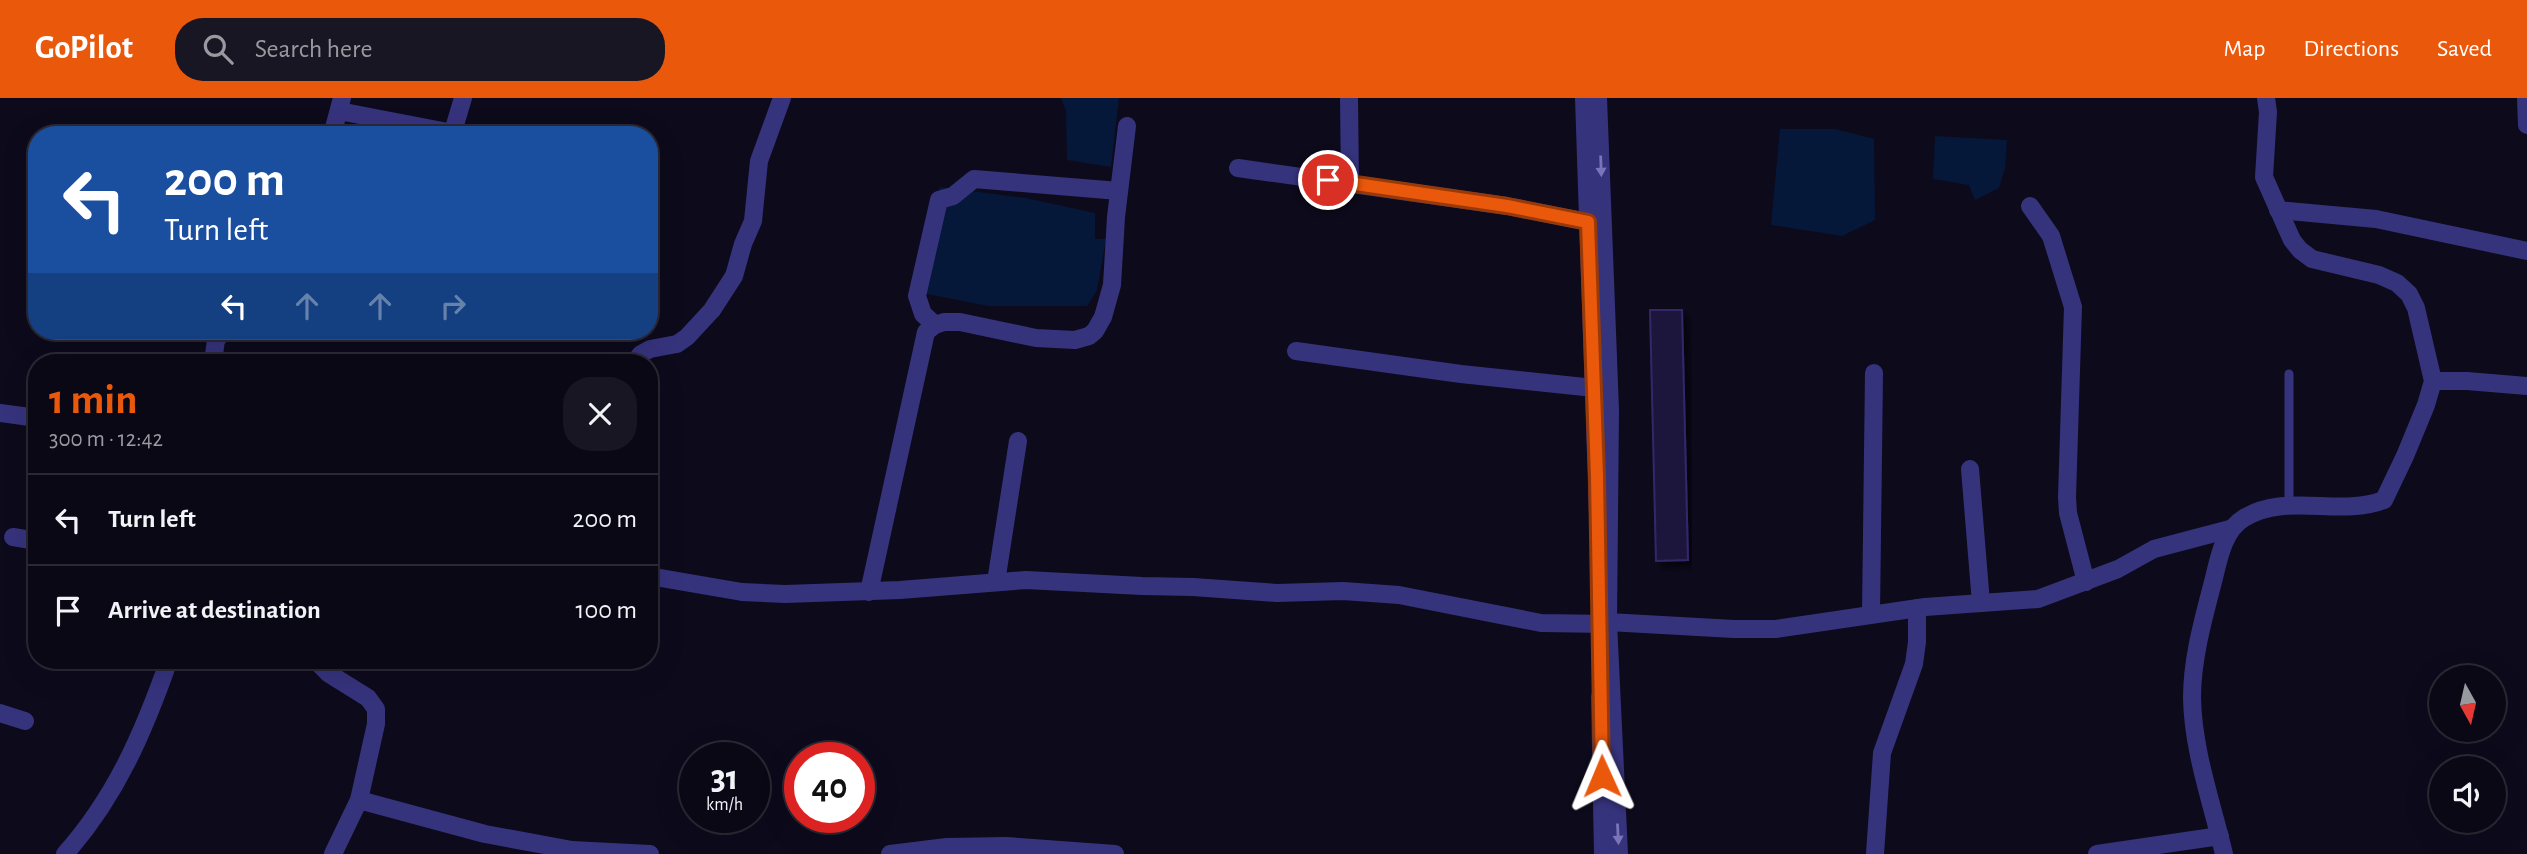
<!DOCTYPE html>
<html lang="en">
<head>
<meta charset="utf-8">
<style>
  :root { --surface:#0a0815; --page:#181622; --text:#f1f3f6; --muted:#999aa0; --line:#2a2934; --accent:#ea580c }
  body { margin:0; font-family:"Alegreya Sans",sans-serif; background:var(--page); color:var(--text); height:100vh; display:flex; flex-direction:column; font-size:26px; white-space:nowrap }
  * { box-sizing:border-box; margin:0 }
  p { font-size:23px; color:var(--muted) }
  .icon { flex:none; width:38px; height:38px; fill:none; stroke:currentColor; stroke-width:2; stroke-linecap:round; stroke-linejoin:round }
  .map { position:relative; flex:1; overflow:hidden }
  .side { position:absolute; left:28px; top:256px; width:630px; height:315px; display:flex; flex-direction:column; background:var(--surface); border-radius:28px; box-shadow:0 7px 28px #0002,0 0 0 2px var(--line) }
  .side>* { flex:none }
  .hud { position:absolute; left:28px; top:28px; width:630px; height:214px; border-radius:28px; box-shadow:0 7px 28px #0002,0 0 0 2px var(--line); background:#1a4fa0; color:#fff; overflow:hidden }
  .needle { width:46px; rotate:172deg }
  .buttons { position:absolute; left:2429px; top:567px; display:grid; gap:14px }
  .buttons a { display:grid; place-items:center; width:77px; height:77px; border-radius:50%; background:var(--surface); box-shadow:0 7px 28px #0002,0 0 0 2px var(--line); font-size:35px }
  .speed { position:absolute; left:679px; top:644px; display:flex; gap:14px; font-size:35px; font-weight:700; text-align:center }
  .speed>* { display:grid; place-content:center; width:91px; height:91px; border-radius:50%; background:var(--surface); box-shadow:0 7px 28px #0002,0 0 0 2px var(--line); line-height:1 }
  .speed small { font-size:18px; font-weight:400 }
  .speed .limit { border:10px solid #d22; background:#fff; color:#111 }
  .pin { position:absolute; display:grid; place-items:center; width:60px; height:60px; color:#fff; margin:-30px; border:4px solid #fff; border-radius:50%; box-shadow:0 2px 7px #0007 }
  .me { position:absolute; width:77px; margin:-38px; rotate:359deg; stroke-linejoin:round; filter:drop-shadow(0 0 5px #0008) }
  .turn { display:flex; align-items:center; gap:24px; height:147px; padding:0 21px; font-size:32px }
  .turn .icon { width:91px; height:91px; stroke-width:2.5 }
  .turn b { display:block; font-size:49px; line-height:60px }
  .lanes { display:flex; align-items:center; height:66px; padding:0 21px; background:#0003; justify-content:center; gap:35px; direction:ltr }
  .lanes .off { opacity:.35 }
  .round { display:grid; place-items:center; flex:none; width:74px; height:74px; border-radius:28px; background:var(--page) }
  .overview { display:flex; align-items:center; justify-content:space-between; height:119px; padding:0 21px }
  h1 { font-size:42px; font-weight:600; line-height:52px; color:var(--accent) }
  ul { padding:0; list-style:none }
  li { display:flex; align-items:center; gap:21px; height:91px; padding:0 21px; border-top:2px solid var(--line) }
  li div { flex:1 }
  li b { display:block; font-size:26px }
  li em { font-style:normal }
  header { display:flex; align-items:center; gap:42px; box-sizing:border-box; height:98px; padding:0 35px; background:var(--accent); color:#fff }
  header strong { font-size:33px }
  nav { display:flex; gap:38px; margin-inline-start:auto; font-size:24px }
  .search { width:490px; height:63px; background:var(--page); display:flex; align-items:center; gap:18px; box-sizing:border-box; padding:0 24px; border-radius:28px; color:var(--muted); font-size:26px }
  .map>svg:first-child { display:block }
</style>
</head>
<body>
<header>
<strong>GoPilot</strong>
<div class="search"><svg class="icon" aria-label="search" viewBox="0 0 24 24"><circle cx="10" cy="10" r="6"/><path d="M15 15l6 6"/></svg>Search here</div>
<nav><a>Map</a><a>Directions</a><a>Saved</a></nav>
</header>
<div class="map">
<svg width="2527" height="756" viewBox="0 0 2527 756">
  <defs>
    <filter id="shadow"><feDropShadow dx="6" dy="6" stdDeviation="3.5" flood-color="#0009"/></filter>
  </defs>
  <rect width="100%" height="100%" fill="#0d0a1c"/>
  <g fill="#061839">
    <path d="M1119 0 1111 69 1067 62 1066 12 1061 0Z"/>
    <path d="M1780 31H1835L1874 41 1875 122 1842 138 1771 127Z"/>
    <path d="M1935 38 2007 42 2005 70 1999 90 1975 102 1969 87 1933 81Z"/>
    <path d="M940 89 1026 100 1095 115V141H1106L1097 192 1087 208H988L922 195 932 111Z"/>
  </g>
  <path fill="#1e163e" stroke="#35276b" stroke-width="2" filter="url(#shadow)" d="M1650 212H1682L1688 462 1656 463Z"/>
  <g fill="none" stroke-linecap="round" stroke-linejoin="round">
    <path stroke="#36337d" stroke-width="9" d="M2289 276V406"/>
    <g stroke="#36337d" stroke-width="18">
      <path d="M1349 0 1350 85"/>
      <path d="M2526 0 2527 27"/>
      <path d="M339 13 453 35"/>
      <path d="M452 37 463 0"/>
      <path d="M1238 70 1507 108 1588 124"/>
      <path d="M2030 108 2051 138 2073 209 2067 399 2068 415 2086 484"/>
      <path d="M2278 112 2376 121 2527 153"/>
      <path d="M935 227 923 216 917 198 939 102 953 98 974 81 1119 93"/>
      <path d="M1296 253 1461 276 1594 290"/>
      <path d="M635 264 641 256 650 251 677 246 687 239 712 212 734 178 743 146 753 123 759 63 782 0"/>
      <path d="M2433 283H2467L2527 288"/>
      <path d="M0 315 37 320"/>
      <path d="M1970 371 1981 505"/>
      <path d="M13 439 37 443"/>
      <path d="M996 484 1018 343"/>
      <path d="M869 494 926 234 935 227 944 224H960L1036 240 1075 242 1089 238 1095 233 1103 219 1112 187 1116 119 1127 28"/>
      <path d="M1871 516 1874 275"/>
      <path d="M1608 524 1734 531H1776L1925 509 2038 501 2118 471 2154 451 2230 431"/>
      <path d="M315 562 328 575 368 600 376 611V626L359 702 333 756"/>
      <path d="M0 615 25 623"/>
      <path d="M359 702 485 736 572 752 650 756"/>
      <path d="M65 756C116 699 144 633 169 562"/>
      <path d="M890 756 947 749 1006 748 1115 756"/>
      <path d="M1875 756 1882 655 1914 566 1917 544V510"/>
      <path d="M2097 756 2220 738"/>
    </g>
    <g stroke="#36337d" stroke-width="18">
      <path d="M1584 0 1598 417"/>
      <path d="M1598 0 1610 312 1608 524 1619 756"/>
      <path d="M332 37 342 0"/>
      <path d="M213 264 216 242 224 233"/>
      <path d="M649 478 742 494 785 496 900 492 1026 482 1142 488 1193 489 1277 495 1343 493 1399 497 1541 525 1609 526"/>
      <path d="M1600 599 1603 756"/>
      <path d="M2224 756C2212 705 2193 653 2192 600 2192 559 2204 519 2214 480 2219 459 2224 432 2244 420 2286 394 2339 419 2384 402L2405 358 2426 307 2433 283 2416 210 2409 196 2397 185 2379 177 2312 161 2300 152 2292 142 2264 79 2268 14 2266 0"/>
    </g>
  </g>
  <defs><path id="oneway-solid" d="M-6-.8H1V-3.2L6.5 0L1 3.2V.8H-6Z" transform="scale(1.75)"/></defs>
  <g fill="#7a75b8">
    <use href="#oneway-solid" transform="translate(1601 68) rotate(88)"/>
    <use href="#oneway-solid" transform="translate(1618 736) rotate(87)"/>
  </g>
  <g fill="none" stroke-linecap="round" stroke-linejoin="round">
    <defs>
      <path id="route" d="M1328 82 1507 108 1588 124 1597 378 1602 678"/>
    </defs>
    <use href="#route" stroke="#983908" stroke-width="18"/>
    <use href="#route" stroke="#ea580c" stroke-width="12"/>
  </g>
</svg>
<div class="buttons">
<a><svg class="needle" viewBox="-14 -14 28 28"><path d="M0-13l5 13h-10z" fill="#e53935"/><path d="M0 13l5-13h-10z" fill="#999aa0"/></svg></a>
<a><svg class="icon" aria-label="sound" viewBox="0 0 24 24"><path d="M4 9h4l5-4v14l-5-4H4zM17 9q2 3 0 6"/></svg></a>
</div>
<div class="speed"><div>31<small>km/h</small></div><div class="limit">40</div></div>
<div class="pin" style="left:1328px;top:82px;background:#d93025"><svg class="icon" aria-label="arrive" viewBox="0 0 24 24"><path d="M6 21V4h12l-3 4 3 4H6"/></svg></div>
<svg class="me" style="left:1602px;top:678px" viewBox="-20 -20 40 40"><path d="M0-17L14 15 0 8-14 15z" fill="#ea580c" stroke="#fff" stroke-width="4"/></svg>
<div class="hud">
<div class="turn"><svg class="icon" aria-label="left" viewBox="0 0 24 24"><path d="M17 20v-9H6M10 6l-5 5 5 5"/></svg><div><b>200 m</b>Turn left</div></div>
<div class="lanes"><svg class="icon" aria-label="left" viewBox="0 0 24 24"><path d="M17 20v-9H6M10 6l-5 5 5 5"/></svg><svg class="icon off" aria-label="ahead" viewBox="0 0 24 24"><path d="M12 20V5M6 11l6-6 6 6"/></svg><svg class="icon off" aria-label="ahead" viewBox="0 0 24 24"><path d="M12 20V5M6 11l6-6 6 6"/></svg><svg class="icon off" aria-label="right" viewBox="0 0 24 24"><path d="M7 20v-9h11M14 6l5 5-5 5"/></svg></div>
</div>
<section class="side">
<div class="overview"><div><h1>1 min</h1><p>300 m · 12:42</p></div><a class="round"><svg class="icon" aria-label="close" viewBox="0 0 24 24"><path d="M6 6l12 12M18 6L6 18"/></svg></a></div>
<ul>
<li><svg class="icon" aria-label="left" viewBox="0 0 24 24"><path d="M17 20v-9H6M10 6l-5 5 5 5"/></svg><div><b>Turn left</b></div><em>200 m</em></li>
<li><svg class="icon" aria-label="arrive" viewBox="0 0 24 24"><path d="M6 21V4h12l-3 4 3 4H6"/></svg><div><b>Arrive at destination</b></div><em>100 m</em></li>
</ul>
</section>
</div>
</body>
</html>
